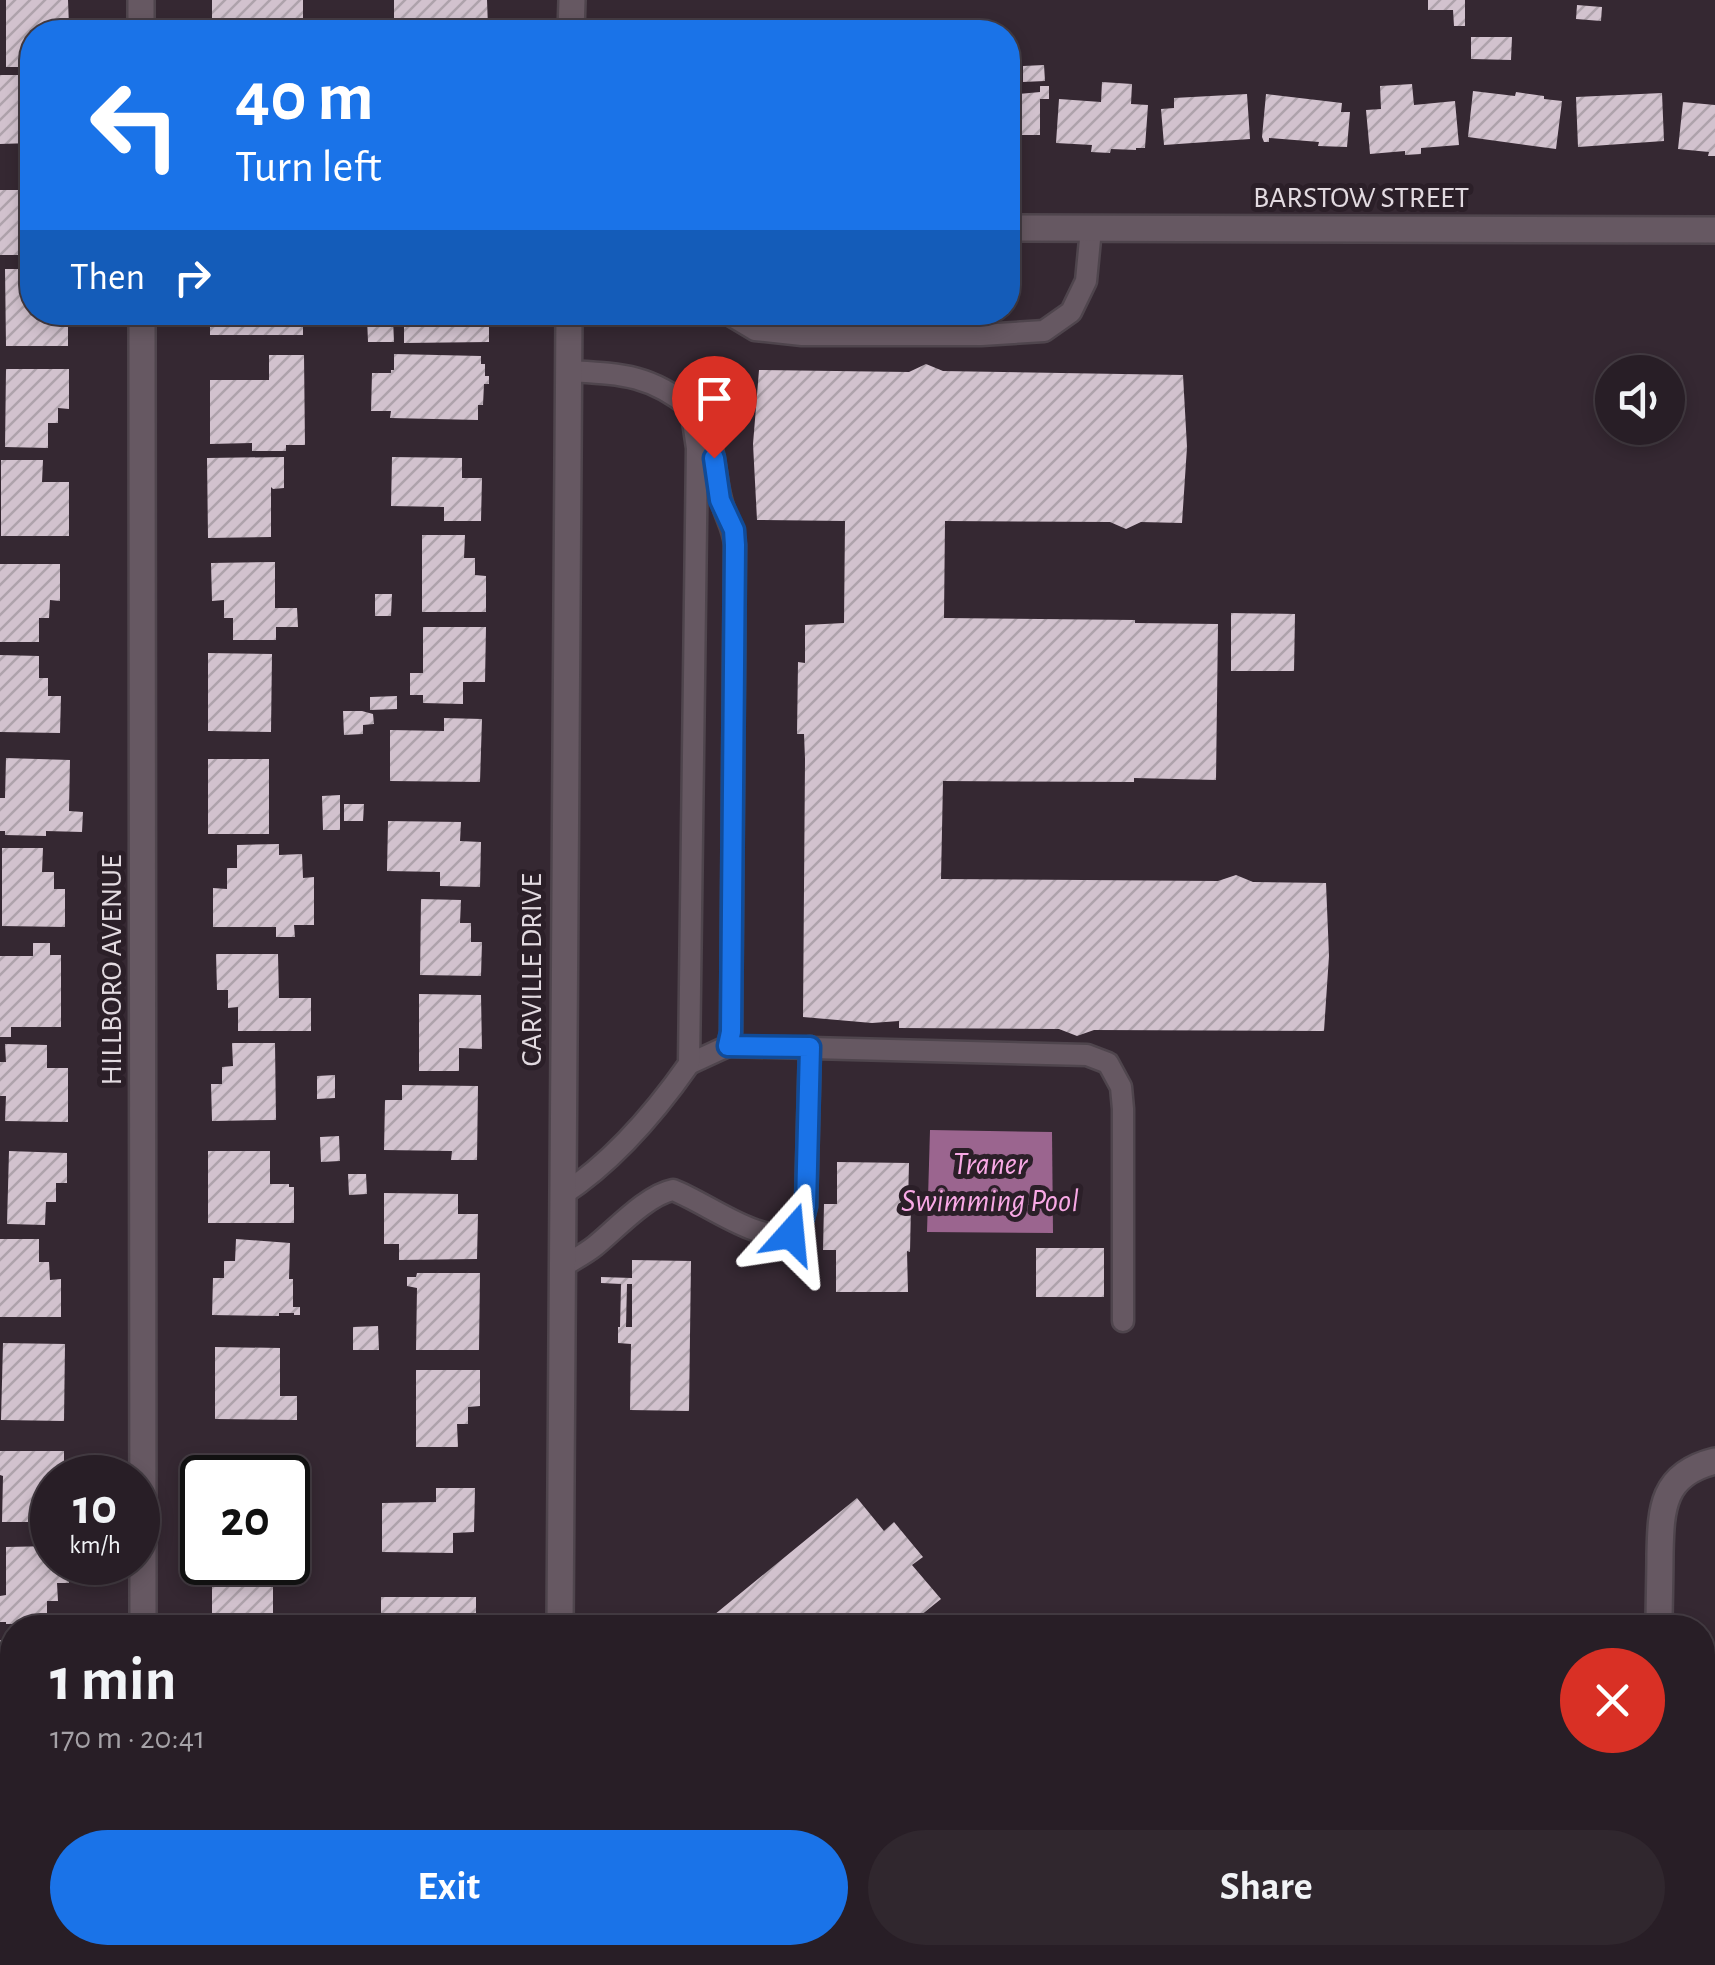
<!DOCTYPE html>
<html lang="en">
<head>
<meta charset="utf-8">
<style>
  :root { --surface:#281e26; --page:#30272e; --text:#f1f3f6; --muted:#a5a2a7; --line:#443c43; --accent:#1a73e8 }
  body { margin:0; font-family:"Alegreya Sans",sans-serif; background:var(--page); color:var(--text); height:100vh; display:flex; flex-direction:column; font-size:38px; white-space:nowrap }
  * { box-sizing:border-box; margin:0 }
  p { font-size:32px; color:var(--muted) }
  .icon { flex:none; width:55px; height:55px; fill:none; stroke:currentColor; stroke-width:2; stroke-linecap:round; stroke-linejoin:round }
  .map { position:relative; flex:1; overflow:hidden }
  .drawer { position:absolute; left:0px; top:1615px; width:1715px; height:350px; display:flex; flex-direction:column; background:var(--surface); border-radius:40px 40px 0 0; box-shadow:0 5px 15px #0003,0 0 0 2px var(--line) }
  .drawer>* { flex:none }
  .top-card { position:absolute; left:20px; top:20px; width:1000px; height:305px; border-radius:40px; box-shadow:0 5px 15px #0003,0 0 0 2px var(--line); background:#1a73e8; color:#fff; overflow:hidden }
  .tools { position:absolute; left:1595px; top:355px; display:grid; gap:20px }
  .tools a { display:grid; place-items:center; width:90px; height:90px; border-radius:50%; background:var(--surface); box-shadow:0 5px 15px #0003,0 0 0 2px var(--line); font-size:50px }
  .speed { position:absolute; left:30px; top:1455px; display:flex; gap:20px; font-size:50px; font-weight:700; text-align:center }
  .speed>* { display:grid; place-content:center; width:130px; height:130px; border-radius:50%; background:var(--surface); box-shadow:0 5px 15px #0003,0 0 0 2px var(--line); line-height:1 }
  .speed small { font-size:25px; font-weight:400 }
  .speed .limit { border:5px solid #111; border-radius:15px; background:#fff; color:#111 }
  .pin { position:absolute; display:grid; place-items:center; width:85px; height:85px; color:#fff; margin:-102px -42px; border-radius:50% 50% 50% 0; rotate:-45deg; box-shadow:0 0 10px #0007 }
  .pin .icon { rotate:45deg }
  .me { position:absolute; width:110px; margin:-55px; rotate:18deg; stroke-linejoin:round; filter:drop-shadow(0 0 8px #0008) }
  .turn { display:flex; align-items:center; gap:35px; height:210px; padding:0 50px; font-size:45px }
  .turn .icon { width:130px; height:130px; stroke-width:2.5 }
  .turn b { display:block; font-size:70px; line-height:85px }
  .then { display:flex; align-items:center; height:95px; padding:0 50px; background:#0003; gap:20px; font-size:38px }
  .round { display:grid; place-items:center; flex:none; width:105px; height:105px; border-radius:52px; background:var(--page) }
  .head { display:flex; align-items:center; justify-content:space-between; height:170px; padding:0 50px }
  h1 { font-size:60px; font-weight:600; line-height:75px }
  .cta { display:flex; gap:20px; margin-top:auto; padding:20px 50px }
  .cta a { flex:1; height:115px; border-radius:60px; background:var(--accent); color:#fff; font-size:40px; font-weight:600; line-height:115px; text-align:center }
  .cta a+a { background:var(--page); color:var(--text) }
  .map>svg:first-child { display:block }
</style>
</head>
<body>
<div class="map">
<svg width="1715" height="1965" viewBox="0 0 1715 1965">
  <defs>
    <pattern id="building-hatch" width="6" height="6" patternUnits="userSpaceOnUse" patternTransform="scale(2.5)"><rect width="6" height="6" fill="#d2c2ce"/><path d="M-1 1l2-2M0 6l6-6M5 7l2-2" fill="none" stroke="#aea2ab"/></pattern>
  </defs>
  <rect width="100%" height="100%" fill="#352832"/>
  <path fill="#9b658f" d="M930 1130 1052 1132 1053 1233 927 1232Z"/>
  <g fill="url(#building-hatch)" fill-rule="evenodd">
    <path d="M6 0H68L69 26H56V32H32V67H6Z"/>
    <rect x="212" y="0" width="91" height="32"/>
    <path d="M394 0H487L488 27H466V32H394Z"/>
    <path d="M1428 0H1465V26H1454L1453 10H1428Z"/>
    <path d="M1577 5 1602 7 1601 21 1576 19Z"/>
    <path d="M1471 37H1512L1511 60 1471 59Z"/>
    <path d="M1044 65 1045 81 1023 82V66Z"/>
    <path d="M0 75H32V143L0 144Z"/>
    <path d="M1102 82 1132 84 1131 104 1148 105 1145 148H1136V150L1111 149 1110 153 1091 152 1092 145 1056 143 1059 99 1101 102Z"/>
    <path d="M1412 84 1414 105 1455 101 1459 145 1421 148V154L1405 155V151L1370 154 1366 110 1381 109 1380 86Z"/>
    <path d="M1040 86H1049V99H1040V135H1014V138H1008V95L1040 92Z"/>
    <path d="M1473 91 1515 96 1516 92 1544 96V99L1562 101 1556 149 1468 137Z"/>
    <path d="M1662 93 1664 141 1578 147 1576 97Z"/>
    <path d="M1247 94 1250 139 1164 145 1161 109 1174 108V98Z"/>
    <path d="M1266 94 1342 103 1341 112H1350L1347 147 1318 146 1319 142 1269 138V142H1264L1262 137Z"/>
    <path d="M1683 102 1715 105V156H1708L1709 152 1678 149Z"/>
    <rect x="0" y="190" width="32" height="65"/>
    <path d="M5 269H32V312H68V346H6Z"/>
    <rect x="210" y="312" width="93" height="23"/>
    <path d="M404 312H489V342L404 343Z"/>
    <path d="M367 318H375V320L393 319 394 342H368Z"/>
    <path d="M394 354 481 356V364H485V376H489V384H484L483 405H478V420L390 418 391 411H371L372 373H391V370H394Z"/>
    <path d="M269 355H304L305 445H286V451H252V443L210 444V380H269Z"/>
    <path d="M926 364 943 371 1183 375 1187 447 1182 523 1141 522 1126 529 1110 522 945 521 944 618 1135 620V623L1218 624 1216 780 1134 778V782L943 781 941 879 1218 881 1236 875 1253 882 1326 883 1329 956 1324 1031 1094 1030 1077 1036 1059 1029 899 1028V1021L872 1023 803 1017 805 759 804 734H797L798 662 805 663V625L844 623 845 521 757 520 753 444 759 370 909 372Z"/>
    <path d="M6 369H69V409L58 408V423H48V448L5 447Z"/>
    <path d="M284 457V488L273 489 271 487V537L208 538 207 458Z"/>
    <path d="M392 457 462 458V478H482L481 521H444V507L391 506Z"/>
    <path d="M1 460H43L42 482H69V536H1Z"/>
    <path d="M422 535H465L464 558H475V575L486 576V612H422Z"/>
    <path d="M275 562V608H297L298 627H276V640H233V618H224V600L212 601 211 563Z"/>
    <path d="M0 564H60V601L50 600 49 618H39V642H0Z"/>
    <path d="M375 594H392L391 616H375Z"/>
    <path d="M1231 613 1295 614 1294 671H1231Z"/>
    <path d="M423 627H486L485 682H463V704L423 703V695H410V673H423Z"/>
    <path d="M208 653 272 654 271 732 208 731Z"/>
    <path d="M0 655 39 656V678H48V696H61L60 733 0 732Z"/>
    <path d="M397 696V709L370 710V697Z"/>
    <path d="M343 711H362L373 714 374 724 363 725V734L344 735Z"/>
    <path d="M444 718 482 719 480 782 390 781V730L444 731Z"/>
    <path d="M6 758 70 760 69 811 83 812 82 832 46 831V836L5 835V831H0V798H5Z"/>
    <rect x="208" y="759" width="61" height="75"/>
    <path d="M340 795V830H323L322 796Z"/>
    <path d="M344 804H364L363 821H344Z"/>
    <path d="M388 821 461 822 460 841 481 842 480 887 440 886V872L387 871Z"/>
    <path d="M279 844V855L302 854 303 878 314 877V925H294L295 937H276V927H213V888L227 889V868H237V845Z"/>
    <path d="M2 848H43L42 872H54V889H65V927L2 926Z"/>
    <path d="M421 899 461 900 460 923H471V942H482L481 976 420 975Z"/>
    <path d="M33 943H50V955H61V1027H11V1037H0V956H33Z"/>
    <path d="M216 954H278L279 998H311V1031H238V1007L228 1008V990H217Z"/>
    <path d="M419 994 481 995 482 1049 459 1048V1071H419Z"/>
    <path d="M232 1043H275L276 1120 212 1121 211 1084H222V1067L233 1066Z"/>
    <path d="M5 1044 47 1045V1068H68V1122L5 1121 6 1096H0V1062H6Z"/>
    <path d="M335 1075V1098L317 1099V1076Z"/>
    <path d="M402 1085 478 1086 477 1160H451L452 1151 384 1150 385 1100H402Z"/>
    <path d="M339 1136 340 1161 321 1162 320 1137Z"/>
    <path d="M9 1151 67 1153V1183H56V1202H46L45 1225 7 1224Z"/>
    <path d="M208 1151H270V1184H289V1187H294V1223H208Z"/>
    <path d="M837 1162 909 1163 908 1204H911L910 1252 907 1251 908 1292H836V1250H823L824 1204H837Z"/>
    <path d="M348 1174H366L367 1194 349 1195Z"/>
    <path d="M384 1193 458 1194V1214H478L477 1259 399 1260V1244H384Z"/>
    <path d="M0 1239H39V1262H49L50 1280 61 1279V1317H0Z"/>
    <path d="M236 1239 290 1243 289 1279H293V1307H300V1315H294V1313H279V1316L212 1315 213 1278H224V1261H235Z"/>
    <rect x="1036" y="1248" width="68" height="49"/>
    <path d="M632 1260 691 1261 689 1411 630 1410 631 1344 618 1343V1327H620L621 1284 601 1283V1277L632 1278ZM627 1284H632V1327H626Z"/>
    <path d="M417 1273H480L479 1350H416L417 1288 407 1286V1277H416Z"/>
    <path d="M378 1326 379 1350H353V1327Z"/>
    <path d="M3 1343 65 1344 64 1421 1 1420Z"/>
    <path d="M215 1347 280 1348V1396H297V1420L215 1419Z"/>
    <path d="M416 1370H480V1406L468 1407V1424H457L458 1447H416Z"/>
    <path d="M0 1451H64V1478H52V1522H2L3 1476 0 1475Z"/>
    <path d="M436 1488H475L474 1532 453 1533V1553L382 1552V1503L436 1502Z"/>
    <path d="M857 1498 884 1531 894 1522 923 1557 912 1565 941 1599 905 1628H694L702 1621 703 1624Z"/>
    <path d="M52 1546V1562H68L69 1583H57L58 1601H47V1624H6V1622H0V1596L6 1595V1547Z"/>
    <rect x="212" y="1586" width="61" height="42"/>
    <rect x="381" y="1597" width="95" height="31"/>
    <rect x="0" y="1640" width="12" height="73"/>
    <path d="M0 1757H12V1809L0 1810Z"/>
    <path d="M773 1952H802L787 1965H784Z"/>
    <path d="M1092 1955 1093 1965H1029V1957Z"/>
  </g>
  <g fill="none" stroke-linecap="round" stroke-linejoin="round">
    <defs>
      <g id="service">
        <path d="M725 312 755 330 802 335H981L1044 331 1071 312 1086 281 1091 229"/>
        <path d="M728 1046 1087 1055 1108 1063 1121 1087 1123 1109V1321"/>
        <path d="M689 1064 728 1046 731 1032 735 545C733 526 725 517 721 499 714 473 716 445 701 422"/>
        <path d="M562 1195C613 1162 654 1114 689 1064L697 448 691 408C649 374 621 374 569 371"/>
        <path d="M562 1267C573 1260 585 1254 595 1246 616 1229 647 1195 673 1190 707 1203 755 1242 791 1234L803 1218 806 1206 810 1047"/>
        <path d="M908 1952 917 1965"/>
        <path d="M829 1965 844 1952"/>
      </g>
      <g id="minor">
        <path d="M141 0V32"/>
        <path d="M571 32 572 0"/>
        <path d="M1008 228 1715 230"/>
        <path d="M142 312 143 1628"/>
        <path d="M560 1628 569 312"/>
        <path d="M1659 1628C1659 1603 1660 1579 1660 1554 1661 1508 1662 1474 1715 1461"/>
        <path d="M0 1875 12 1877"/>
        <path d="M207 1952 237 1965"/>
        <path d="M557 1965V1952"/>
        <path d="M1653 1965V1952"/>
      </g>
    </defs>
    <use href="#service" stroke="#4f454d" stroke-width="25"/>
    <use href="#minor" stroke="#4f454d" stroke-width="30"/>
    <use href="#service" stroke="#665862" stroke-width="20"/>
    <use href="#minor" stroke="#665862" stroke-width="25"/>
  </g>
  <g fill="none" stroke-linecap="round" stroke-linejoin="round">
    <defs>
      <path id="route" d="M714 458 720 500 734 530 735 545 731 1032 728 1046 810 1047 806 1206 803 1218 791 1234"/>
    </defs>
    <use href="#route" stroke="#114b97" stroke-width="25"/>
    <use href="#route" stroke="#1a73e8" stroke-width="18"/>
  </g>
  <g text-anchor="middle" stroke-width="10" stroke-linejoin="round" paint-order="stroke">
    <g font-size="30" fill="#e2dae0" stroke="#2b1f28">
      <text x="1361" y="207">BARSTOW STREET</text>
      <text transform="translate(111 970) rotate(-90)" y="10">HILLBORO AVENUE</text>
      <text transform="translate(531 970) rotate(-90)" y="10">CARVILLE DRIVE</text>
    </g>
    <g font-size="32" font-style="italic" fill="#f9a9e6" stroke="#2b1f28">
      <text x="990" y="1174">Traner<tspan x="990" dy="37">Swimming Pool</tspan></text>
    </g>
  </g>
</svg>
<div class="tools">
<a><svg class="icon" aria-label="sound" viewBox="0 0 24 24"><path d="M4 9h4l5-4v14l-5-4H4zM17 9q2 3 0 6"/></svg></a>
</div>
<div class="speed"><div>10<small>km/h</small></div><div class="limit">20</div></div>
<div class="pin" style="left:714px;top:458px;background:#d93025"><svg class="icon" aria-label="arrive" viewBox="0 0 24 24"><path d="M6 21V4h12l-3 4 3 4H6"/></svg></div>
<svg class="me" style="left:791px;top:1234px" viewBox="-20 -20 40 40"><path d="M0-17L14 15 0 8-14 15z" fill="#1a73e8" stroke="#fff" stroke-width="4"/></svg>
<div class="top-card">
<div class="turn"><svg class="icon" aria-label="left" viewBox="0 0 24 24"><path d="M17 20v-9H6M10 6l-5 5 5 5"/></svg><div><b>40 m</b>Turn left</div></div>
<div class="then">Then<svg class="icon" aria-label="right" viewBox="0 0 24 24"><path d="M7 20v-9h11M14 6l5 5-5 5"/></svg></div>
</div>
<section class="drawer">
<div class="head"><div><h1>1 min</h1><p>170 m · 20:41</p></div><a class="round" style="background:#d93025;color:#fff"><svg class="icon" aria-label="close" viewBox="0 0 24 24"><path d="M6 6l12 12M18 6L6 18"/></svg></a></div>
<div class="cta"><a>Exit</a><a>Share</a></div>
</section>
</div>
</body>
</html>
